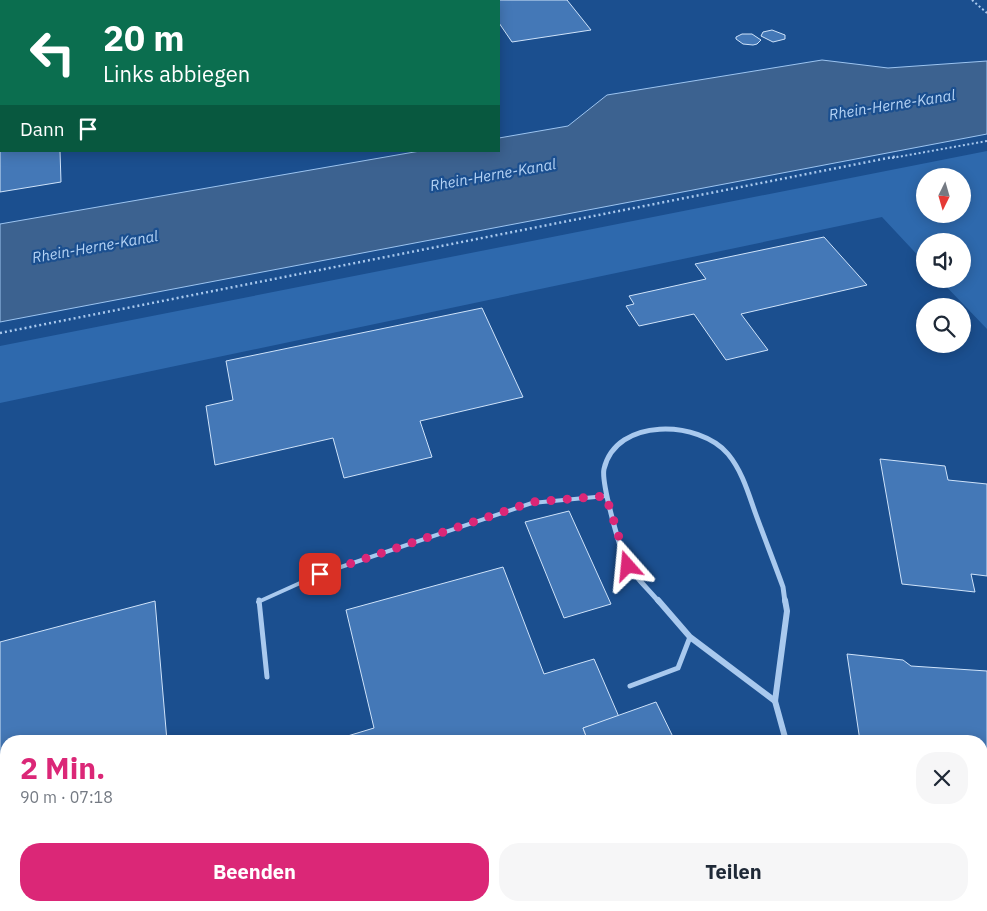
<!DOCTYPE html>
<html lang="de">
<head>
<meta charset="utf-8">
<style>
  :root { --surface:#fff; --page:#f6f6f7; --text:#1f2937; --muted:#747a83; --accent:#db2777 }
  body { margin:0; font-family:"IBM Plex Sans",sans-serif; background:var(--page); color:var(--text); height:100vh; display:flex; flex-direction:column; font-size:19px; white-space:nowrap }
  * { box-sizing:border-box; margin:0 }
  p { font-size:16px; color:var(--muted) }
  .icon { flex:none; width:28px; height:28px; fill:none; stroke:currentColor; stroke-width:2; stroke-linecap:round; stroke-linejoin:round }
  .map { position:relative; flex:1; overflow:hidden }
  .side { position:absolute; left:0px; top:735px; width:988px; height:176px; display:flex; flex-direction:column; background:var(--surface); border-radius:20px 20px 0 0; box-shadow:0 2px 12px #0003 }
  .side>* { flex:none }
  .top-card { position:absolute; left:0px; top:0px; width:500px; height:152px; box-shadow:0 2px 12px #0003; background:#0b6e4f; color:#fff; overflow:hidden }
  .needle { width:32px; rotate:185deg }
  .tools { position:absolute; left:916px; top:168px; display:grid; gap:10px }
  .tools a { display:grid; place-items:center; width:55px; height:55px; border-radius:50%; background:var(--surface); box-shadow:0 2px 12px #0003; font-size:25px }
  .pin { position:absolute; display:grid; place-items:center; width:42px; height:42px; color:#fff; margin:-21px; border-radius:10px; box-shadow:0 2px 8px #0006 }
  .me { position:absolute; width:55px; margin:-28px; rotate:342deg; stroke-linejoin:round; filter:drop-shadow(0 0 4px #0008) }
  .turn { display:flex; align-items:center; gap:18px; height:105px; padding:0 20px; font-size:22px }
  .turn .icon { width:65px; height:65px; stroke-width:2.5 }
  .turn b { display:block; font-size:35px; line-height:42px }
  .then { display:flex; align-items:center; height:48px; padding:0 20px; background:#0003; gap:10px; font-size:19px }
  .round { display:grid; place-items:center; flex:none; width:52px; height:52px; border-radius:20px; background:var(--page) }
  .headline { display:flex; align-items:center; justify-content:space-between; height:85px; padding:0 20px }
  h1 { font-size:30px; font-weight:700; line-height:38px; color:var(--accent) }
  .button { display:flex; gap:10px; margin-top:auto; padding:10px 20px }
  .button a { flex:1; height:58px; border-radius:20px; background:var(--accent); color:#fff; font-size:20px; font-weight:700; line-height:58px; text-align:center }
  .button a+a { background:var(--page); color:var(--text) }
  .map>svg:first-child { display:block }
</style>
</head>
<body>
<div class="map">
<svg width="987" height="911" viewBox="0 0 987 911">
  <rect width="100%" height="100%" fill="#1b4f8f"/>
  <path fill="#2e69ad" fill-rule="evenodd" d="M987 151V329L939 279H962V241H925V263L882 217 0 403V346ZM925 176H962V214H925Z"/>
  <path fill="#3c6290" stroke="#9cc4f0" d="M822 60 888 68 987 61V134L0 322V224L420 151H499V138L568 126 607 95Z"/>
  <g fill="#4478b7" stroke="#cfe3fa">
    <path d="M483 0H567L591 30 512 42 499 23V1Z"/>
    <path d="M772 30 785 35V39L773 42 761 36 763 32Z"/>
    <path d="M742 34H752L761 40 757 44 753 45 743 44 736 39V37Z"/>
    <path d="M0 128 1 151H60L61 182 0 192Z"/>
    <path d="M824 237 867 285 741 314 768 350 726 360 694 314 639 326 626 306 634 304 629 296 706 279 695 264Z"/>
    <path d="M482 308 523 397 420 421 432 457 344 478 333 438 215 465 206 406 233 400 226 361Z"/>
    <path d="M880 459 945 466 948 480 987 484V576L971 574 975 592 902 584Z"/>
    <path d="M569 511 611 604 564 618 525 522Z"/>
    <path d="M503 567 544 674 594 659 619 717 583 728 587 739 579 741H331L374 728 346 610Z"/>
    <path d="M155 601 167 741H6V905H129L110 911H0V642Z"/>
    <path d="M847 654 903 660 911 666 987 671V854L981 853V741H860Z"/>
    <path d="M656 702 675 741H588L583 728Z"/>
    <path d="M658 905H686L672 911H660Z"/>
  </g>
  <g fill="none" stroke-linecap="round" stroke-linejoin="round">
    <g stroke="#a9c9ee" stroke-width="2" stroke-dasharray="2 2.5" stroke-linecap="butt">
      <path d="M972 0 987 13"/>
      <path d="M892 158 987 141"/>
    </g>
    <path stroke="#a9c9ee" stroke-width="2.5" stroke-dasharray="2 3" stroke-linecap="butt" d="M0 333 898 156"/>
    <path stroke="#a9c9ee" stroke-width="4" d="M258 602 320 574 532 503 606 496"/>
    <g stroke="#a9c9ee" stroke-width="5">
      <path d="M259 600 267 677"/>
      <path d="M630 686 678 668 690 637"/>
    </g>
    <path stroke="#a9c9ee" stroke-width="5" d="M659 602C649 590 638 580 629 567 621 556 601 482 604 469 616 417 699 420 728 454 742 471 748 492 755 512 764 537 774 562 783 587L785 602"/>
    <g stroke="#a9c9ee" stroke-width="6">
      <path d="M658 600 690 637 775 701"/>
      <path d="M775 701 786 741"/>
      <path d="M775 701 787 611 785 600"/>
      <path d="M780 911 781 905"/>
    </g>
  </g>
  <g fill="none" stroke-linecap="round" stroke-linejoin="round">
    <path stroke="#db2777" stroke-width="9" stroke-dasharray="0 16.2" d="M320 574 532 502 606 496 628 566"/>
  </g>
  <g text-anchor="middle" stroke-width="4.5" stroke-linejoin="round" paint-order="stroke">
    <g font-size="15" font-style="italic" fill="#b5d3f5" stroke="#1b4f8f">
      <text transform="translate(892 105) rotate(-9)" y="5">Rhein-Herne-Kanal</text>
      <text transform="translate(493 175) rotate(-10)" y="5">Rhein-Herne-Kanal</text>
      <text transform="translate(95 247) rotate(-10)" y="5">Rhein-Herne-Kanal</text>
    </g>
  </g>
</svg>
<div class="tools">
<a><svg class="needle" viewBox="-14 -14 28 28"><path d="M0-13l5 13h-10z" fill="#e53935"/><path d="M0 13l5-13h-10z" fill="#747a83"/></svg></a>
<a><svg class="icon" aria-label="sound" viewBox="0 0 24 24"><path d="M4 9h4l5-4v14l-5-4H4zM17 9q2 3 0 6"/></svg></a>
<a><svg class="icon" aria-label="search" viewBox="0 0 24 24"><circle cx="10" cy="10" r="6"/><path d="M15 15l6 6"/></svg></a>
</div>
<div class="pin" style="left:320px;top:574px;background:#d93025"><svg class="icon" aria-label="arrive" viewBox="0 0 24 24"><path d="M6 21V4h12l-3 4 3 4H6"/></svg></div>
<svg class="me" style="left:628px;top:566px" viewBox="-20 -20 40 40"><path d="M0-17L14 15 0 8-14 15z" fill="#db2777" stroke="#fff" stroke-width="4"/></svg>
<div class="top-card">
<div class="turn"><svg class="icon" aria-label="left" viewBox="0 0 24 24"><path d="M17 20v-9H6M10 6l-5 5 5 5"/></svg><div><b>20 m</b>Links abbiegen</div></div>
<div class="then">Dann<svg class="icon" aria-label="arrive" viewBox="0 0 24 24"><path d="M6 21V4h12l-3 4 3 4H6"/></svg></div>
</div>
<section class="side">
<div class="headline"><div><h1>2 Min.</h1><p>90 m · 07:18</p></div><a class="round"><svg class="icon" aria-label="close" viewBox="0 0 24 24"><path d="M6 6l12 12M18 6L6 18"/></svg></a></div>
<div class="button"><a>Beenden</a><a>Teilen</a></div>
</section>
</div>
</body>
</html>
